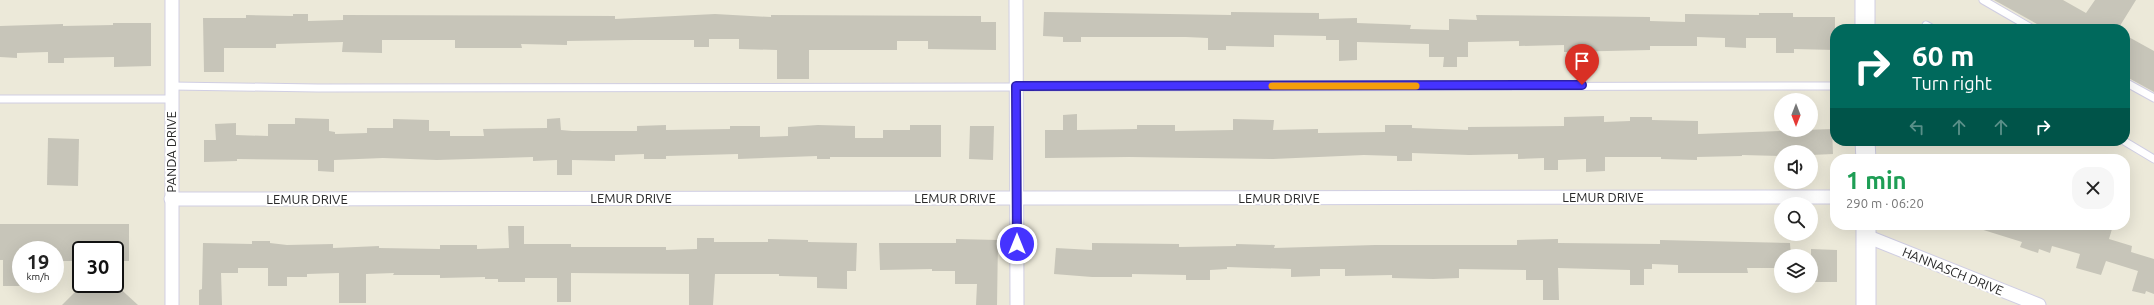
<!DOCTYPE html>
<html lang="en">
<head>
<meta charset="utf-8">
<style>
  :root { --surface:#fff; --page:#f6f6f6; --text:#222; --muted:#767676 }
  body { margin:0; font-family:Ubuntu,sans-serif; background:var(--page); color:var(--text); height:100vh; display:flex; flex-direction:column; font-size:15px; white-space:nowrap }
  * { box-sizing:border-box; margin:0 }
  p { font-size:13px; color:var(--muted) }
  .icon { flex:none; width:22px; height:22px; fill:none; stroke:currentColor; stroke-width:2; stroke-linecap:round; stroke-linejoin:round }
  .map { position:relative; flex:1; overflow:hidden }
  .side { position:absolute; left:1830px; top:154px; width:300px; height:76px; display:flex; flex-direction:column; background:var(--surface); border-radius:16px; box-shadow:0 4px 16px #0002 }
  .side>* { flex:none }
  .banner { position:absolute; left:1830px; top:24px; width:300px; height:122px; border-radius:16px; box-shadow:0 4px 16px #0002; background:#00695c; color:#fff; overflow:hidden }
  .needle { width:26px; rotate:180deg }
  .tools { position:absolute; left:1774px; top:93px; display:grid; gap:8px }
  .tools a { display:grid; place-items:center; width:44px; height:44px; border-radius:50%; background:var(--surface); box-shadow:0 4px 16px #0002; font-size:20px }
  .speed { position:absolute; left:12px; top:241px; display:flex; gap:8px; font-size:20px; font-weight:700; text-align:center }
  .speed>* { display:grid; place-content:center; width:52px; height:52px; border-radius:50%; background:var(--surface); box-shadow:0 4px 16px #0002; line-height:1 }
  .speed small { font-size:10px; font-weight:400 }
  .speed .limit { border:2px solid #111; border-radius:6px; background:#fff; color:#111 }
  .pin { position:absolute; display:grid; place-items:center; width:34px; height:34px; color:#fff; margin:-41px -17px; border-radius:50% 50% 50% 0; rotate:-45deg; box-shadow:0 0 4px #0007 }
  .pin .icon { rotate:45deg }
  .me { position:absolute; width:44px; margin:-22px; rotate:0deg; stroke-linejoin:round; filter:drop-shadow(0 0 3px #0008) }
  .turn { display:flex; align-items:center; gap:14px; height:84px; padding:0 16px; font-size:18px }
  .turn .icon { width:52px; height:52px; stroke-width:2.5 }
  .turn b { display:block; font-size:28px; line-height:34px }
  .lanes { display:flex; align-items:center; height:38px; padding:0 16px; background:#0003; justify-content:center; gap:20px; direction:ltr }
  .lanes .off { opacity:.35 }
  .round { display:grid; place-items:center; flex:none; width:42px; height:42px; border-radius:16px; background:var(--page) }
  .headline { display:flex; align-items:center; justify-content:space-between; height:68px; padding:0 16px }
  h1 { font-size:24px; font-weight:700; line-height:30px; color:#1e9e55 }
  .map>svg:first-child { display:block }
</style>
</head>
<body>
<div class="map">
<svg width="2154" height="305" viewBox="0 0 2154 305">
  <rect width="100%" height="100%" fill="#ece9d9"/>
  <g fill="#c7c5b9">
    <path d="M1994 0H2063L2086 13 2095 0H2136L2118 29H2046Z"/>
    <path d="M1044 12 1231 15V12L1319 13V19L1357 18V23L1411 25 1410 29 1449 30V19L1477 20 1476 15 1650 17V21L1685 22V14L1759 15V13H1793V17H1835V50L1794 49V53H1776V38H1746V48L1725 47V38L1697 37V46H1650V50L1564 52V45L1519 46V41L1468 42V57H1457V67H1443L1444 57H1429V44L1357 42V60L1339 61V40H1326V36L1274 35V47L1226 46V50H1208V38L1186 37H1081V42H1063V37L1043 36Z"/>
    <path d="M293 14H308V21L343 20V15L615 16V19L715 14 771 17V15L981 16V22H996V50L928 49V41H897V50H809V79H777V50L739 49V39H709V47H694V40H634L567 41V45L521 44 522 48H455V40H382V53L342 52 343 42 276 44V48H224V72H204L203 18H246V15L293 16Z"/>
    <path d="M113 23H151V66L114 67V57L64 58V63H48V52L17 53V58L0 57V26L63 24V26L113 25Z"/>
    <path d="M2125 35 2154 51V92L2125 76Z"/>
    <path d="M1077 114V130L1137 129V125H1175V131L1233 130V119L1274 120 1273 130 1318 129V133L1385 132V125H1412V128L1468 130V127L1564 126V117L1604 116V122L1630 121V117H1652V120L1698 121V134L1832 129 1833 154 1811 155V152H1781V156L1742 155V156L1697 157V160L1661 159V157H1605V171L1586 172V159L1558 160V170H1544V158L1518 159V154L1469 155 1412 153V161H1397V156L1364 155 1273 159 1129 157 1045 158V130H1063V115Z"/>
    <path d="M295 118 329 119V131L335 132V134L367 133V128H393V119L429 120V131H450V136H484L483 129 547 128V119L560 118 561 130 572 131H637V126L666 125V130L730 129V126H760V137L788 136V127L818 125 855 126V138H883V130H910V125H941V157H830V159H817V156L738 159V154L666 156V159H644V154L615 155V161L572 160V175H557V160L533 161V157L437 160 383 158 334 160V172L318 171V160L237 159V161L204 162V140H216L215 124 236 123V135L268 136V124H295Z"/>
    <path d="M970 126H994L993 160 969 159Z"/>
    <path d="M48 138 79 139 78 186 47 185Z"/>
    <path d="M0 224H129V261H115V250H81V261H55V250H21V286H3V260H0Z"/>
    <path d="M1978 225H2099L2112 229 2109 239 2132 246 2131 252 2154 259V294L2146 291 2145 294 2132 291 2138 271 2106 261 2101 275 2076 268 2080 254 2052 246 2050 253 2039 249 2038 253 2020 247 2022 242 1977 228Z"/>
    <path d="M508 226H524V244H571V247H666V250L697 249V238H714V242H768V239L808 240V242L857 243 856 271H847V289L817 288V277L779 276V274H715L713 305H689V274L571 273V302H557V278H525V282H498V279H485V277L440 278V275H393L394 273 366 274V303H339V273L307 274V277H287V286H268V268H238V273H221L222 305H199V290L202 289 203 243 252 244V241H270V243L287 245 333 244V248L379 246V248L440 249V245H477V249L509 248Z"/>
    <path d="M956 239 998 240 997 305H976L977 284H955V271H932V269L880 270 879 243H956Z"/>
    <path d="M1558 239V243L1660 244V240L1790 243 1791 256H1781V268H1747L1748 273H1678V265L1652 264V269H1644V285H1630V270L1558 268 1559 300H1543V280H1526V270L1459 269V278L1433 279 1392 278V275L1345 276V269H1320V276L1291 277V269L1227 267V269L1210 270V280H1186V275L1132 274V277H1092L1054 274 1056 248 1092 250V243L1179 244V247L1236 246V244L1275 245 1274 248 1375 245H1517V240Z"/>
    <path d="M1811 249 1837 250V282H1811Z"/>
    <path d="M83 284H115L138 305H62Z"/>
  </g>
  <g fill="none" stroke-linecap="round" stroke-linejoin="round">
    <defs>
      <g id="lane">
        <path d="M1983 0 2033 29"/>
        <path d="M1926 25 1933 29"/>
        <path d="M2125 82 2154 98"/>
        <path d="M172 86 318 88 1835 86"/>
        <path d="M0 99H172"/>
        <path d="M2124 141 2154 159"/>
      </g>
      <g id="street">
        <path d="M1016 0 1017 305"/>
        <path d="M171 199 1835 197"/>
        <path d="M1866 236 2039 305"/>
        <path d="M172 305V0"/>
      </g>
      <g id="secondary">
        <path d="M1865 0V29"/>
        <path d="M1865 141 1866 159"/>
        <path d="M1866 305V225"/>
      </g>
    </defs>
    <use href="#lane" stroke="#d0cee3" stroke-width="9"/>
    <use href="#street" stroke="#d0cee3" stroke-width="15"/>
    <use href="#secondary" stroke="#d0cee3" stroke-width="21"/>
    <use href="#lane" stroke="#fff" stroke-width="7"/>
    <use href="#street" stroke="#fff" stroke-width="13"/>
    <use href="#secondary" stroke="#fff" stroke-width="19"/>
  </g>
  <g fill="none" stroke-linecap="round" stroke-linejoin="round">
    <defs>
      <path id="route" d="M1017 244 1016 86 1582 85"/>
    </defs>
    <use href="#route" stroke="#2d21a6" stroke-width="10"/>
    <use href="#route" stroke="#4533ff" stroke-width="7"/>
    <path stroke="#f59e0b" stroke-width="7" d="M1272 86H1416"/>
  </g>
  <g text-anchor="middle" stroke-width="4" stroke-linejoin="round" paint-order="stroke">
    <g font-size="13" fill="#292929" stroke="#fff">
      <text transform="translate(171 152) rotate(-90)" y="5">PANDA DRIVE</text>
      <text x="1603" y="202">LEMUR DRIVE</text>
      <text x="631" y="203">LEMUR DRIVE</text>
      <text x="955" y="203">LEMUR DRIVE</text>
      <text x="1279" y="203">LEMUR DRIVE</text>
      <text x="307" y="204">LEMUR DRIVE</text>
      <text transform="translate(1953 271) rotate(22)" y="5">HANNASCH DRIVE</text>
    </g>
  </g>
</svg>
<div class="tools">
<a><svg class="needle" viewBox="-14 -14 28 28"><path d="M0-13l5 13h-10z" fill="#e53935"/><path d="M0 13l5-13h-10z" fill="#767676"/></svg></a>
<a><svg class="icon" aria-label="sound" viewBox="0 0 24 24"><path d="M4 9h4l5-4v14l-5-4H4zM17 9q2 3 0 6"/></svg></a>
<a><svg class="icon" aria-label="search" viewBox="0 0 24 24"><circle cx="10" cy="10" r="6"/><path d="M15 15l6 6"/></svg></a>
<a><svg class="icon" aria-label="layers" viewBox="0 0 24 24"><path d="M12 4l9 5-9 5-9-5zM3 14l9 5 9-5"/></svg></a>
</div>
<div class="speed"><div>19<small>km/h</small></div><div class="limit">30</div></div>
<div class="pin" style="left:1582px;top:85px;background:#d93025"><svg class="icon" aria-label="arrive" viewBox="0 0 24 24"><path d="M6 21V4h12l-3 4 3 4H6"/></svg></div>
<svg class="me" style="left:1017px;top:244px" viewBox="-20 -20 40 40"><circle r="17" fill="#4533ff" stroke="#fff" stroke-width="3"/><path d="M0-11L8 9 0 5-8 9z" fill="#fff"/></svg>
<div class="banner">
<div class="turn"><svg class="icon" aria-label="right" viewBox="0 0 24 24"><path d="M7 20v-9h11M14 6l5 5-5 5"/></svg><div><b>60 m</b>Turn right</div></div>
<div class="lanes"><svg class="icon off" aria-label="left" viewBox="0 0 24 24"><path d="M17 20v-9H6M10 6l-5 5 5 5"/></svg><svg class="icon off" aria-label="ahead" viewBox="0 0 24 24"><path d="M12 20V5M6 11l6-6 6 6"/></svg><svg class="icon off" aria-label="ahead" viewBox="0 0 24 24"><path d="M12 20V5M6 11l6-6 6 6"/></svg><svg class="icon" aria-label="right" viewBox="0 0 24 24"><path d="M7 20v-9h11M14 6l5 5-5 5"/></svg></div>
</div>
<section class="side">
<div class="headline"><div><h1>1 min</h1><p>290 m · 06:20</p></div><a class="round"><svg class="icon" aria-label="close" viewBox="0 0 24 24"><path d="M6 6l12 12M18 6L6 18"/></svg></a></div>
</section>
</div>
</body>
</html>
